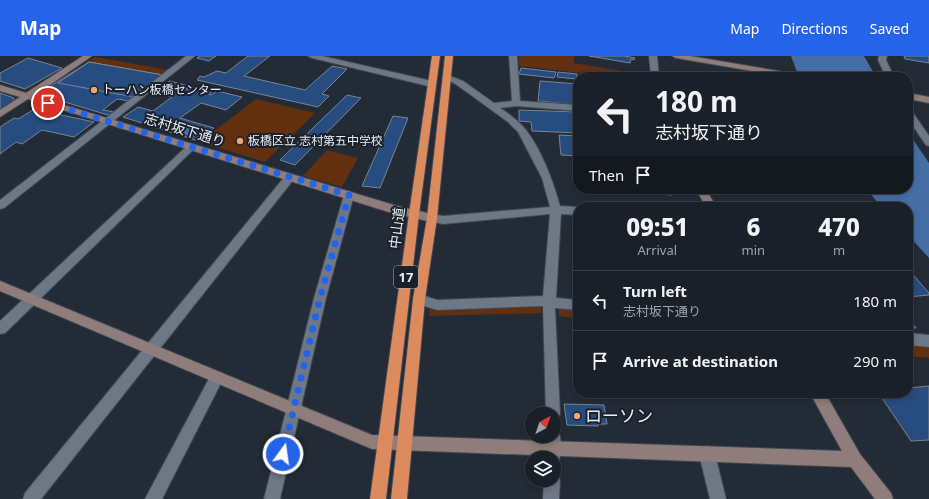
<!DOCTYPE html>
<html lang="en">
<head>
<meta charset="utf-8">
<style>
  :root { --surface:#1a2029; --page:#232831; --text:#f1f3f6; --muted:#9fa3a8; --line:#383e46; --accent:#2563eb }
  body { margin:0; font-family:"Noto Sans","Noto Sans JP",sans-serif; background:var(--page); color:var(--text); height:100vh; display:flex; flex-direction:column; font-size:15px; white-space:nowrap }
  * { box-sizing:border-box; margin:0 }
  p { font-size:13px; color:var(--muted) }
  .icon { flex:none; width:22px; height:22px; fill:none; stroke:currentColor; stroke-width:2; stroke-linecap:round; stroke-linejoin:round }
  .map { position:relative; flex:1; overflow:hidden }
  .drawer { position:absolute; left:573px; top:146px; width:340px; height:196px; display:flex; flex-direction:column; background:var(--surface); border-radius:16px; box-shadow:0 2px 6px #0003,0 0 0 1px var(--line) }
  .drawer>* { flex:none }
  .hud { position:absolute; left:573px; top:16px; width:340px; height:122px; border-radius:16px; box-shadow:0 2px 6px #0003,0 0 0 1px var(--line); background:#1a2029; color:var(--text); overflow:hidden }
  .needle { width:26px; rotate:40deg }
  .tools { position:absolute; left:525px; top:351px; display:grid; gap:8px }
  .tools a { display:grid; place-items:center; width:36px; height:36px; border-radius:50%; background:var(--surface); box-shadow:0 2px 6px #0003,0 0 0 1px var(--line); font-size:20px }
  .pin { position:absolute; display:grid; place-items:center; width:34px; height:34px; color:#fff; margin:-17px; border:2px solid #fff; border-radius:50%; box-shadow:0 1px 4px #0007 }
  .me { position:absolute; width:44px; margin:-22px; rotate:14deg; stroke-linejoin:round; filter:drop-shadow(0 0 3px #0008) }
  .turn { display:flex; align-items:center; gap:14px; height:84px; padding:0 16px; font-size:18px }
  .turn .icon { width:52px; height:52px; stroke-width:2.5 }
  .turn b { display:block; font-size:28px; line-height:34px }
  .then { display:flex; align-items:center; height:38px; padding:0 16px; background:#0003; gap:8px; font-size:15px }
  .eta { display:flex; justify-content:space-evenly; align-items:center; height:68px; text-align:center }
  .eta b { font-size:24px; font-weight:800; line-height:28px }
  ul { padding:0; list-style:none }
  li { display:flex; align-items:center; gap:12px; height:60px; padding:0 16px; border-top:1px solid var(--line) }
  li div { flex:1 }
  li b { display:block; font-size:15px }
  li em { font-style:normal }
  header { display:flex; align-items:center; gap:24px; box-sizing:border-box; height:56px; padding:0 20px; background:var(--accent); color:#fff }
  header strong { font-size:19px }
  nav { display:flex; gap:22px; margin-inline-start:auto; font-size:14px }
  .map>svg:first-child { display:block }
</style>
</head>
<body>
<header>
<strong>Map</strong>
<nav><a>Map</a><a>Directions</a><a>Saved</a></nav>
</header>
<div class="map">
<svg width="929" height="443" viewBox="0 0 929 443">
  <rect width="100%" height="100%" fill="#232b37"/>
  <g fill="#622f0f">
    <path d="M519 0H575L573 7 647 19V21H616L519 10Z"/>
    <path d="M95 1 169 14 163 19H68Z"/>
    <path d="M256 43 315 57 265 106 200 86Z"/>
    <path d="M327 94 358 102 342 131 303 120Z"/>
    <path d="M541 248V257L429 260 430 251Z"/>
    <path d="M559 251 578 253V263L559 260Z"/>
    <path d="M908 287 929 289V302L908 300Z"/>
  </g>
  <g fill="#476ea4">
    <path d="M791 0H864L876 21H799Z"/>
    <path d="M183 66 208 73 197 81 172 74Z"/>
    <path d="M908 76 929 107V202L908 179V151H882L866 133H908Z"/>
  </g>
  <g fill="#274c7f" stroke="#7a8391" fill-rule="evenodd">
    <path d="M200 0H216L209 5 197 2Z"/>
    <path d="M248 0H270L244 20 305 34 332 10 347 13 322 38 329 40 318 51 197 24 200 20 204 21 217 15 226 17Z"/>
    <path d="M589 0H625L635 2 634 4 631 3 630 7Z"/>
    <path d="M904 0H929V7L905 3Z"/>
    <path d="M28 2 62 12 25 33 0 25V17Z"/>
    <path d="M89 6 163 19 129 45 117 43 103 54 115 56 108 59 41 39V36Z"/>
    <path d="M89 6 163 19 134 41 58 27Z"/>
    <path d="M521 12 556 16 554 22 519 18Z"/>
    <path d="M558 16 577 18 576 23 557 21Z"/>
    <path d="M170 25 189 30 186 33H188L192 31 212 36 209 38 211 39 217 35 242 41 226 54 201 47 180 62 214 72 198 85 123 61 138 51 153 55 172 41 158 37 168 30 164 29ZM183 66 208 73 197 81 172 74Z"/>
    <path d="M540 25 578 28V49L538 45Z"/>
    <path d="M0 37 14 42V45L0 54Z"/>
    <path d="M347 39 361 42 295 109 280 104Z"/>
    <path d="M36 52 58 54 59 56 57 58 94 66 74 81 42 74 22 88 16 86 0 98V71L14 62 18 63Z"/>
    <path d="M519 54 578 56V77L532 75 531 66 519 65Z"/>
    <path d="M393 60 408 62 380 132 362 130Z"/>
    <path d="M559 79 578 80V100L561 99Z"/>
    <path d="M574 104H578V123H576Z"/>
    <path d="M656 133H671L672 139 657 138Z"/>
    <path d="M908 213 929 237V239L908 241Z"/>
    <path d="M908 262 916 272H908Z"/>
    <path d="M929 330V384L911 385 880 339 908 337V332Z"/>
    <path d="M564 348 604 349 607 368H598V370L567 369Z"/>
  </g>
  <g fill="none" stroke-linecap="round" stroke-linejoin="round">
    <defs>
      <g id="street">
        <path d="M186 0H195L4 152 0 153V144Z"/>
        <path d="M308 0H322L432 25 436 28 432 31 312 2Z"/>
        <path d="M509 0H517L520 45 578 49V55L516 50 500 52C509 58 519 65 526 74 542 95 553 125 560 150L578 151V159L561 158 556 242 578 244V254L555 252 560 358 558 363 554 364V358H546L543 250 437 254 415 247 413 243 415 239 419 238 437 244 543 240 550 158 443 168 428 165 427 162 428 159 432 158 443 160 550 151 542 122 518 76 508 66 457 29 443 21 447 19 463 25 494 47 512 45Z"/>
        <path d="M649 0H657L659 21H651Z"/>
        <path d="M879 0H887L886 4 894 21H886L878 4Z"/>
        <path d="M908 53 911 54 929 80V90L926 89 908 63Z"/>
        <path d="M191 88 196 91 194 93 5 277 0 278V265L188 89Z"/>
        <path d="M290 118 295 121 294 123 41 443H23L25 437 286 119Z"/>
        <path d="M349 135 353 137 354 139 326 242 280 443H264L314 242 344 139 345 137Z"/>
        <path d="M908 277 929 279V291L908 289Z"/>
        <path d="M217 315 222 317 224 321 162 443H145L212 317Z"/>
        <path d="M554 373 558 375C562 384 562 398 558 407L554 409V402H545L546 380H554Z"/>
        <path d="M707 390 712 393 715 398 726 443H710L699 398 702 393Z"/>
        <path d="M554 417 558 418 560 424 559 443H543L544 424H554Z"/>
      </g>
      <g id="secondary">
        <path d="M83 0H92L34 40 397 150 436 159 437 162 436 165 432 166 392 157 28 43 0 61V54L20 41 0 35V29L26 37Z"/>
        <path d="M672 0H690L802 19 806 21H787L676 2Z"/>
        <path d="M908 37 929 41V47L908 43Z"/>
        <path d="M696 133H706L716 151H706Z"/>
        <path d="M0 225 372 379 842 395 810 337H825L860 398 891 437 893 443H875L851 411 372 393 0 235Z"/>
      </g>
      <g id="highway">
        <path d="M432 0H440L419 158 386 443H370L409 158Z"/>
        <path d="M445 0H453L437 162 425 243 407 443H391L413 243 427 162Z"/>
      </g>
    </defs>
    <use href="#street" stroke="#414852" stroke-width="2"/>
    <use href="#secondary" stroke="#414852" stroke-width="2"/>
    <use href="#highway" stroke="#414852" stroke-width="2"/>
    <use href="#street" fill="#6d7785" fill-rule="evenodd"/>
    <use href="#secondary" fill="#8e7d7a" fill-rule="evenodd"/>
    <use href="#highway" fill="#dc8b5f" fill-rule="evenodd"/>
  </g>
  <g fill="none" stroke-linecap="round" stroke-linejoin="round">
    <path stroke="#2563eb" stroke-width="7" stroke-dasharray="0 12.6" d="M48 47 349 139 320 242 283 398"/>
  </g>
  <g fill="#f0a279" stroke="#1a212d" stroke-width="1.5">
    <circle cx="94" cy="34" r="4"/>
    <circle cx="240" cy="85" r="4"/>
    <circle cx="577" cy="360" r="4"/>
  </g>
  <g text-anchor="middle" stroke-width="4" stroke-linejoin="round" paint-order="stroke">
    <g font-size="12" fill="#e8edf5" stroke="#1a212d" text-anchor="start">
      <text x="102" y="38">トーハン板橋センター</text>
      <text x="248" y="89">板橋区立 志村第五中学校</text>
    </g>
    <rect fill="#1a212d" stroke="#aab0b9" stroke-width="1" x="394" y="210" width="24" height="22" rx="3"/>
    <g font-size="13" font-weight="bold" fill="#e8edf5">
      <text x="406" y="226">17</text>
    </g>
    <g font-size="14" fill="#e8edf5" stroke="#1a212d">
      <text transform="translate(185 74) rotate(17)" y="5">志村坂下通り</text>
      <text transform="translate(397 172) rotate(-83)" y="5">中山道</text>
    </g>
    <g font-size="17" fill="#e8edf5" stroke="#1a212d" text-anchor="start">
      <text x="585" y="366">ローソン</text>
    </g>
  </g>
</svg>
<div class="tools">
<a><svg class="needle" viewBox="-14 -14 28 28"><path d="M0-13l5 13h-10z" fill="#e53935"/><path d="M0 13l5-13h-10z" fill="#9fa3a8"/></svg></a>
<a><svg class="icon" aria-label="layers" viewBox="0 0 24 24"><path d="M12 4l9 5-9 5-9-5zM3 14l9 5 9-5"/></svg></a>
</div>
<div class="pin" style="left:48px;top:47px;background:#d93025"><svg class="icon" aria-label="arrive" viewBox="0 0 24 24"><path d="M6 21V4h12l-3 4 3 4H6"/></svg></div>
<svg class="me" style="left:283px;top:398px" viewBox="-20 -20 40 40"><circle r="17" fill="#2563eb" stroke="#fff" stroke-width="3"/><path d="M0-11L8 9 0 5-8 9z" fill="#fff"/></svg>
<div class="hud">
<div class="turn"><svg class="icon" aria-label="left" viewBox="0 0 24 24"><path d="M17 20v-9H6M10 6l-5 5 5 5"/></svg><div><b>180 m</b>志村坂下通り</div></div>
<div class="then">Then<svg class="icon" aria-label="arrive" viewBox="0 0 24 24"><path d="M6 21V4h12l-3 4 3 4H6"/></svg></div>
</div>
<section class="drawer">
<div class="eta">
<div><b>09:51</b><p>Arrival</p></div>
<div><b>6</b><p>min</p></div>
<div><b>470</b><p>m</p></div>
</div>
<ul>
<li><svg class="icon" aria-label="left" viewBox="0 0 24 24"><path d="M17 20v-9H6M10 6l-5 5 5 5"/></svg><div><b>Turn left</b><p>志村坂下通り</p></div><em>180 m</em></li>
<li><svg class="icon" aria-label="arrive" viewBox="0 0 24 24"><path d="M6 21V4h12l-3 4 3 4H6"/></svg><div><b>Arrive at destination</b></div><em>290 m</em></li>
</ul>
</section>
</div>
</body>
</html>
